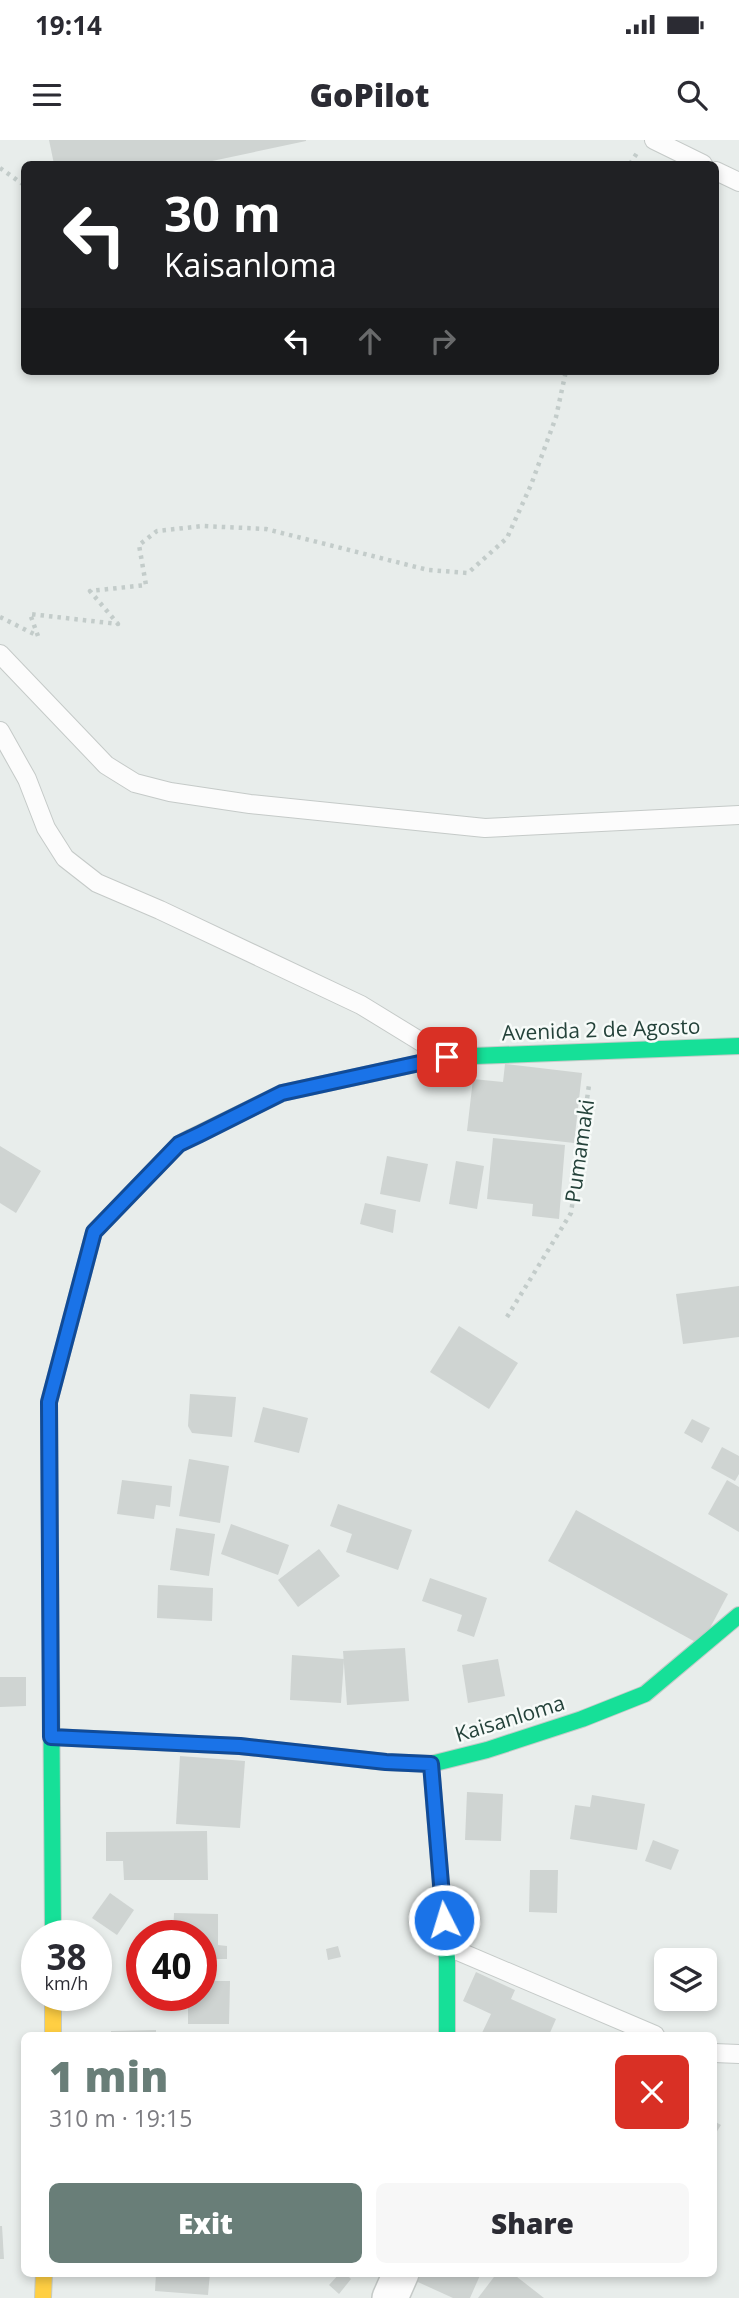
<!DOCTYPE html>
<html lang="en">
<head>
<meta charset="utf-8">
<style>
  :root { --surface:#fff; --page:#f7f7f7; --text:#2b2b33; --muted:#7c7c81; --accent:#697e78 }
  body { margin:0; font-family:"Open Sans",sans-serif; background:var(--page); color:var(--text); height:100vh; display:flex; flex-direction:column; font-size:26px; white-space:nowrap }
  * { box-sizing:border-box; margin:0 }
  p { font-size:23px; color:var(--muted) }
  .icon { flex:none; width:38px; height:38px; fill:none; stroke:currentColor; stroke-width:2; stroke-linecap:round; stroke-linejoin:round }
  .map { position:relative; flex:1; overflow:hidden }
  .panel { position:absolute; left:21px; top:1892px; width:696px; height:245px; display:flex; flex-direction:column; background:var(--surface); border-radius:10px; box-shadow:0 4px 10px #0003 }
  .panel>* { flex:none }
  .top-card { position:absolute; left:21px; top:21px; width:698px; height:214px; border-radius:10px; box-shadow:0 4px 10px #0003; background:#202124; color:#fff; overflow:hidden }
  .tools { position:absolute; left:654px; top:1808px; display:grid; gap:14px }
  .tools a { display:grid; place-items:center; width:63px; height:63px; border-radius:10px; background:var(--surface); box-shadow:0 4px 10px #0003; font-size:35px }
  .speed { position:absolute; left:21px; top:1780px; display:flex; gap:14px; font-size:35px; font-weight:700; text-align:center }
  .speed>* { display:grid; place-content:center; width:91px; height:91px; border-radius:50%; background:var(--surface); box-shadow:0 4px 10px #0003; line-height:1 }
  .speed small { font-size:18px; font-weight:400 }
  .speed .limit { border:10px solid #d22; background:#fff; color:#111 }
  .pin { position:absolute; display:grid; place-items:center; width:60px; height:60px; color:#fff; margin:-30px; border-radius:14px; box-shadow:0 4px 10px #0006 }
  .me { position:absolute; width:77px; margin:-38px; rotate:355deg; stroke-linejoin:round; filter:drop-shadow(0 0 5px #0008) }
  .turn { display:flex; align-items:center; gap:24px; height:147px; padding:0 28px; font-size:32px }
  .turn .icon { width:91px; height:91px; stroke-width:2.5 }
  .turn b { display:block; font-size:49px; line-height:60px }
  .lanes { display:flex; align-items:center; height:66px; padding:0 28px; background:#0003; justify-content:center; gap:35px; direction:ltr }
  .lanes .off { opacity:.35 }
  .round { display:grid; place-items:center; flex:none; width:74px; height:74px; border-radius:10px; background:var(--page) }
  .headline { display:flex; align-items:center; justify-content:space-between; height:119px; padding:0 28px }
  h1 { font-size:42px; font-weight:800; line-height:52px; color:var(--accent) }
  .button { display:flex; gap:14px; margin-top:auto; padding:14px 28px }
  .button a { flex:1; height:80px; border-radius:10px; background:var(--accent); color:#fff; font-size:28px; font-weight:800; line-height:80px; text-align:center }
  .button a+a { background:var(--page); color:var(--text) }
  .status { display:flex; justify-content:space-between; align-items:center; height:49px; padding:0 35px; background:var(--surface); direction:ltr }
  .status svg { height:19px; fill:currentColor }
  header { display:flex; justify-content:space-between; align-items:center; height:91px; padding:0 28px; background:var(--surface); font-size:32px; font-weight:800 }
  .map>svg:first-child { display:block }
</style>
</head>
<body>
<div class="status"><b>19:14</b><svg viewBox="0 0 49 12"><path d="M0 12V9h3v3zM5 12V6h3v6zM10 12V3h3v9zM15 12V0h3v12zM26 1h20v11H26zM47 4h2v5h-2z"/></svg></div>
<header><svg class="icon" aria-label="menu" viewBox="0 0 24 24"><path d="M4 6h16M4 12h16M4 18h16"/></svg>GoPilot<svg class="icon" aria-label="search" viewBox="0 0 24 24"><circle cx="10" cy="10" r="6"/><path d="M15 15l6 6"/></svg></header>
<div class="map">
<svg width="739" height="2158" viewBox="0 0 739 2158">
  <rect width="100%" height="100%" fill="#e8edeb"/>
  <g fill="#cfd4d2">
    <path d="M49 0H306V1L198 24H54Z"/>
    <path d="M505 924 582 933 574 1003 467 991 473 939 503 942Z"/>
    <path d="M493 998 565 1005 559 1079 532 1076 533 1064 487 1059Z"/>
    <path d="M0 1006 41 1031 16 1073 0 1063Z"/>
    <path d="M387 1016 428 1024 420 1062 380 1054Z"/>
    <path d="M456 1021 484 1026 477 1069 449 1064Z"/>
    <path d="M365 1063 396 1070 393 1093 360 1084Z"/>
    <path d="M739 1146V1197L683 1204 676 1154Z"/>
    <path d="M459 1186 518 1223 489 1269 430 1232Z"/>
    <path d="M190 1254 236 1257 232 1297 192 1293 188 1286Z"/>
    <path d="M263 1267 308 1278 299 1313 254 1302Z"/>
    <path d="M692 1279 710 1288 702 1303 684 1293Z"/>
    <path d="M722 1307 739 1316V1334L735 1341 711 1328Z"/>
    <path d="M189 1319 229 1326 220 1383 179 1376Z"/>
    <path d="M122 1340 172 1346 170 1367 156 1365 154 1379 117 1374Z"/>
    <path d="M727 1340 739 1347V1392L708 1374Z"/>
    <path d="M338 1364 412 1390 398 1430 346 1412 352 1394 330 1386Z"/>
    <path d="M576 1370 728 1454 701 1505 548 1421Z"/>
    <path d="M231 1384 289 1405 278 1435 221 1414Z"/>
    <path d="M176 1388 215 1394 209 1436 170 1430Z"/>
    <path d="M319 1409 340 1436 298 1467 278 1440Z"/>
    <path d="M430 1438 487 1458 474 1497 457 1491 462 1475 422 1461Z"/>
    <path d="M158 1445 213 1448 212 1481 157 1478Z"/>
    <path d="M405 1508 409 1561 347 1565 343 1511Z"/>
    <path d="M292 1515 344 1519 341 1563 290 1560Z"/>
    <path d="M498 1519 505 1556 468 1563 462 1525Z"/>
    <path d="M0 1537H26V1566L0 1567Z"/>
    <path d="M180 1616 245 1621 240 1688 176 1684Z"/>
    <path d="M467 1652 503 1654 501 1701 465 1700Z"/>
    <path d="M592 1655 645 1664 637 1710 570 1699 575 1665 590 1667Z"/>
    <path d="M207 1691 208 1740H124L123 1721H106V1692Z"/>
    <path d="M653 1700 679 1710 671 1730 645 1721Z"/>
    <path d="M530 1730H558L557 1773 529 1772Z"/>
    <path d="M110 1753 134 1770 117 1795 92 1778Z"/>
    <path d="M174 1773 218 1774V1805L227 1806V1819H216V1836H201V1796H173Z"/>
    <path d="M338 1806 341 1817 328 1820 326 1809Z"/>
    <path d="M476 1832 515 1850 511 1859 556 1879 549 1895H481L491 1874 463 1861Z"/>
    <path d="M201 1841H230L229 1884H188V1855H201Z"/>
    <path d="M156 1890V1895H111V1891Z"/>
    <path d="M714 1981 721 1985 714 1996Z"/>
    <path d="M0 2086H2L4 2119H0Z"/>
    <path d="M156 2133H210L208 2155 155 2151Z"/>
    <path d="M340 2133H345L351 2139 339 2154 329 2145Z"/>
    <path d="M411 2133H481L470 2158H453L409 2138Z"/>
    <path d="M497 2133H512L544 2158H478Z"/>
  </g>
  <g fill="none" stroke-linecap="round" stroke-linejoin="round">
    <defs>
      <g id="lane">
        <path d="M654 0 703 24"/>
        <path d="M716 31 739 42"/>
        <path d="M0 514 106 625 135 643 170 652 250 664 485 688 739 675"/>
        <path d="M0 591 27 639 46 688 65 718 97 743 160 770 361 865 441 914"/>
        <path d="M446 1806 655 1895"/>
        <path d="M714 1913 739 1914"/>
      </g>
      <path id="street" d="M390 2158 401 2133"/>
      <g id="fast">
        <path d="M429 921 447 917 739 906"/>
        <path d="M52 1597 240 1606 385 1622 431 1624 487 1610 582 1579 645 1554 739 1475"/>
        <path d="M431 1624 447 1819V1895"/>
        <path d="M53 1796 49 1262 94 1092 179 1004 190 998"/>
      </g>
      <g id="slow">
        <path d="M190 998 282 953 429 921"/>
        <path d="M53 1855V1895"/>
        <path d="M43 2158 44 2133"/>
      </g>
    </defs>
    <use href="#lane" stroke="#c5cac8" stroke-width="20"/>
    <use href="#street" stroke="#c5cac8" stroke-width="38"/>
    <use href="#fast" stroke="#c3cbc8" stroke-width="18"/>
    <use href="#slow" stroke="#c3cbc8" stroke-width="18"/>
    <g stroke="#c3ccca" stroke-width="4.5" stroke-dasharray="3.5 5" stroke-linecap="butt">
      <path d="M630 24 637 13"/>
      <path d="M0 28 24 45"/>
      <path d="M0 477 38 496 30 474 118 484 90 451 146 445 139 405 157 391 203 386 266 389 428 430 468 433 507 398 531 345 556 277 566 231"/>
      <path d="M507 1177 571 1073 589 945"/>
    </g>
    <use href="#lane" stroke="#fcfcfc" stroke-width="18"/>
    <use href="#street" stroke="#fcfcfc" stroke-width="35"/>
    <use href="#fast" stroke="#16e098" stroke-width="16"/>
    <use href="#slow" stroke="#ffcf43" stroke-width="16"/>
  </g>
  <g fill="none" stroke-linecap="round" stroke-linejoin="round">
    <defs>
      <path id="route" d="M444 1780 431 1624 386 1622 240 1606 51 1597 49 1262 94 1092 179 1004 200 994 282 953 447 917"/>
    </defs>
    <use href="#route" stroke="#114b97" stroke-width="18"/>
    <use href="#route" stroke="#1a73e8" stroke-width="12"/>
  </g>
  <g text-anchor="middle" stroke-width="5" stroke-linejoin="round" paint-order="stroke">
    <g font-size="21" fill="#24423a" stroke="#f7fbf9">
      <text transform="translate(601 890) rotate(-2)" y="7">Avenida 2 de Agosto</text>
      <text transform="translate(580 1011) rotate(-82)" y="7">Pumamaki</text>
      <text transform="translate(510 1579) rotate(-17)" y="7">Kaisanloma</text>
    </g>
  </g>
</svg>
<div class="tools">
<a><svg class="icon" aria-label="layers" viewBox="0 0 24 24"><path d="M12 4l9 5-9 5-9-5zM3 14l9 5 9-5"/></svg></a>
</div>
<div class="speed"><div>38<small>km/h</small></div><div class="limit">40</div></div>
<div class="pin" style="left:447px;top:917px;background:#d93025"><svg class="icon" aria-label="arrive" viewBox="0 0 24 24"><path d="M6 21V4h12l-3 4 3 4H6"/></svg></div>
<svg class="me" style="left:444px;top:1780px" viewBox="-20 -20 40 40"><circle r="17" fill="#1a73e8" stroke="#fff" stroke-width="3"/><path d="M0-11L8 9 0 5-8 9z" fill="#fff"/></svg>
<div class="top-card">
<div class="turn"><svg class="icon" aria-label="left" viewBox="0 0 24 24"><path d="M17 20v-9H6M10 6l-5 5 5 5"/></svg><div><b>30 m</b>Kaisanloma</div></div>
<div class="lanes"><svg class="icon" aria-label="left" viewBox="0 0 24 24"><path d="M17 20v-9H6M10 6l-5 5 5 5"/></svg><svg class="icon off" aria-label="ahead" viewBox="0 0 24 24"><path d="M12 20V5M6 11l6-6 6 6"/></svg><svg class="icon off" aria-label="right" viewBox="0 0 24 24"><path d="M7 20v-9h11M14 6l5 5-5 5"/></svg></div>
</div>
<section class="panel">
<div class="headline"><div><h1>1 min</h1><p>310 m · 19:15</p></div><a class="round" style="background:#d93025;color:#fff"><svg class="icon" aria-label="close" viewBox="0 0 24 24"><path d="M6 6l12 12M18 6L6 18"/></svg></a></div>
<div class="button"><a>Exit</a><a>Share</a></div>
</section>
</div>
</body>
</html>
